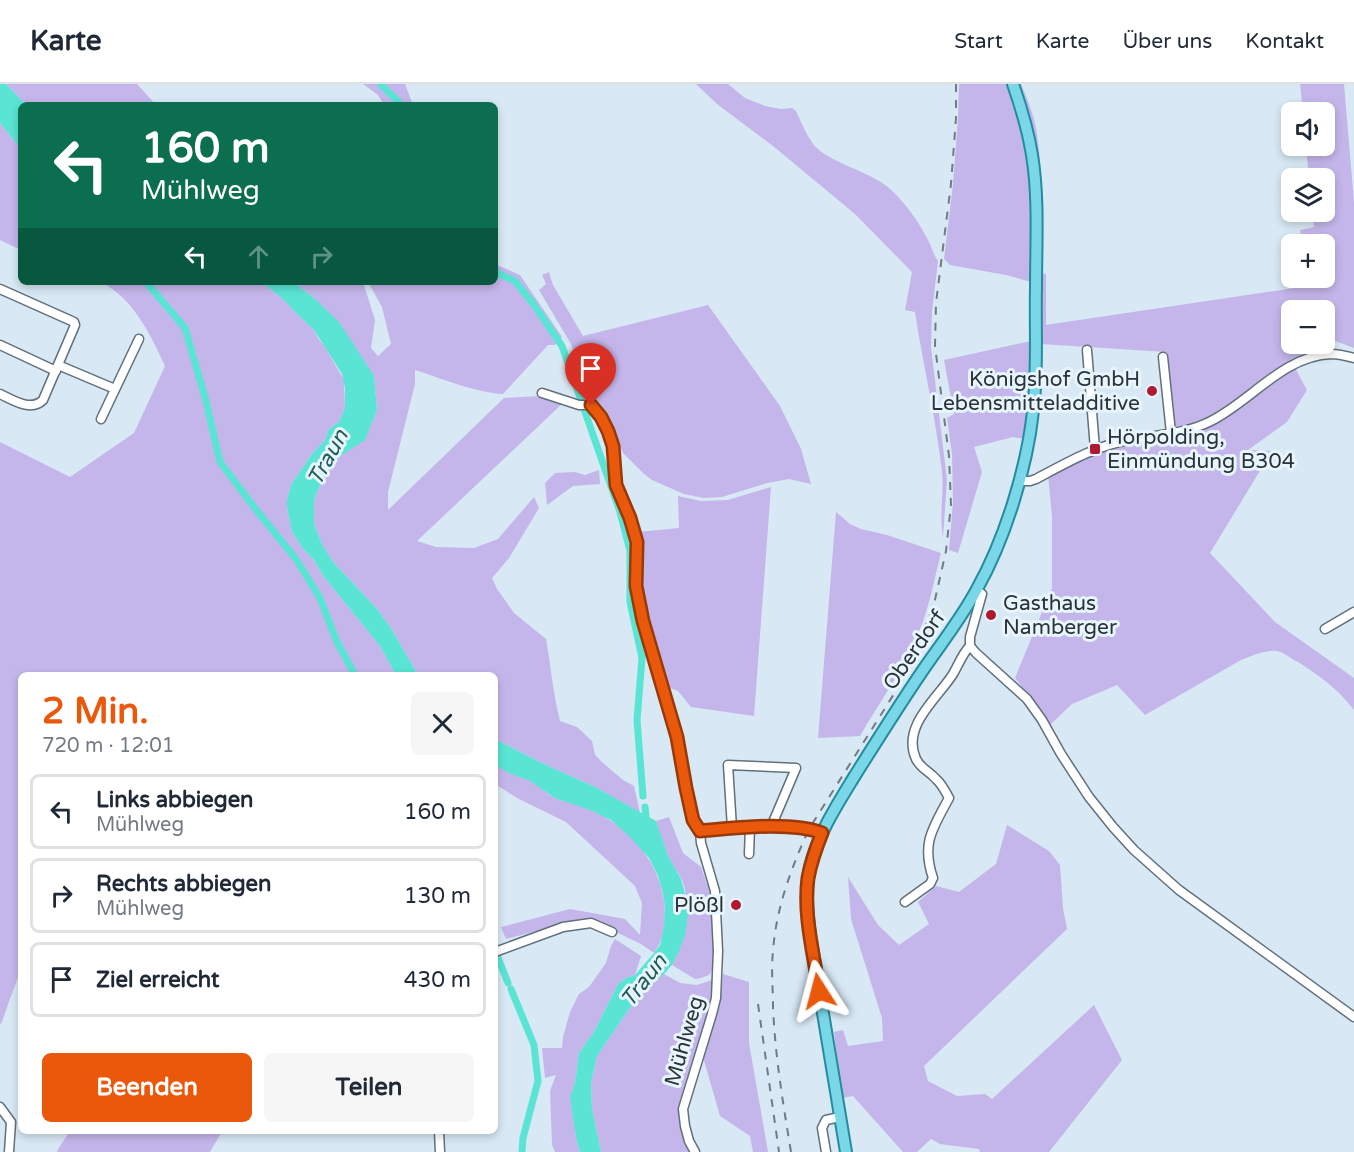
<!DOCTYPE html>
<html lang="de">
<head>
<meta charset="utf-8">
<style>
  :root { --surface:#fff; --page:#f6f6f7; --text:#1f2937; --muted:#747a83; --line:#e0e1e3; --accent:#ea580c }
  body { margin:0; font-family:"Varela Round",sans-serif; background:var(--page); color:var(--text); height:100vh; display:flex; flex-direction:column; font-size:22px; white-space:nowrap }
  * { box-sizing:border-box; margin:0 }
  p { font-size:20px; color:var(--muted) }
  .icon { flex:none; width:33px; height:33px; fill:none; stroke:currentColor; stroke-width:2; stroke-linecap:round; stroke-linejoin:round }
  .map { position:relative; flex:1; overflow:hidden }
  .sheet { position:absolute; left:18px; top:588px; width:480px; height:462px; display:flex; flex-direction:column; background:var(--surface); border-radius:9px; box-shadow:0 3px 9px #0003 }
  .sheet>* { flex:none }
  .guide { position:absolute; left:18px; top:18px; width:480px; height:183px; border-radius:9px; box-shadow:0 3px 9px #0003; background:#0b6e4f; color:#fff; overflow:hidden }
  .fabs { position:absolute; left:1281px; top:18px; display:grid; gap:12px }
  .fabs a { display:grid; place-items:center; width:54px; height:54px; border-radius:9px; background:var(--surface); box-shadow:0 3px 9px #0003; font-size:30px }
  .pin { position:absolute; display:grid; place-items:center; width:51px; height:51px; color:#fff; margin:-62px -26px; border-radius:50% 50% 50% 0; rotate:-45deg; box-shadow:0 0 6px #0007 }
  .pin .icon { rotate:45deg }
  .me { position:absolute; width:66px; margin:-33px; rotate:351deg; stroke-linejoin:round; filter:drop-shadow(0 0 4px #0008) }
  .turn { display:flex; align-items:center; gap:21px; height:126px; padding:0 24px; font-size:27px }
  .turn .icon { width:78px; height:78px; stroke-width:2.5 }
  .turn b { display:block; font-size:42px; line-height:51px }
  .lanes { display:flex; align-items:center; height:57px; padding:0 24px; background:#0003; justify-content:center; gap:30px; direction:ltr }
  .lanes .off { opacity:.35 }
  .round { display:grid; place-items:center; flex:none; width:63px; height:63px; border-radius:9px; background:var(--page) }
  .summary { display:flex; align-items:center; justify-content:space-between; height:102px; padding:0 24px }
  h1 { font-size:36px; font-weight:700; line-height:45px; color:var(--accent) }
  .button { display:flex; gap:12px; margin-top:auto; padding:12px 24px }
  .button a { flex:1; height:69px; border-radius:9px; background:var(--accent); color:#fff; font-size:24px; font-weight:700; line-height:69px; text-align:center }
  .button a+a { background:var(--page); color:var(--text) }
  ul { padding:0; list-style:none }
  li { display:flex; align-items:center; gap:18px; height:75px; margin:0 12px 9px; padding:0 12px; border:3px solid var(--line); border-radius:9px }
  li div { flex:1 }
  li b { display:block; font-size:22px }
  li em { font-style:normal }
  header { display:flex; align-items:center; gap:36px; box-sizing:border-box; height:84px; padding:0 30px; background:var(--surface); border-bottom:2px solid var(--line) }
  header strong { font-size:28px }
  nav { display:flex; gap:33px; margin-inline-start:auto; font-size:21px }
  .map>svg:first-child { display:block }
</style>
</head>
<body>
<header>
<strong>Karte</strong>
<nav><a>Start</a><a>Karte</a><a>Über uns</a><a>Kontakt</a></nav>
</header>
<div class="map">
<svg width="1354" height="1068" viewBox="0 0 1354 1068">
  <rect width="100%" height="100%" fill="#d8e8f4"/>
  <g fill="#c4b6ea" fill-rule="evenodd">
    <path d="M6 0H137L156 21H26Z"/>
    <path d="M363 0H405L413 21H384L378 11Z"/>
    <path d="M696 0H728L745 14 765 22 781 25 792 24 796 27C801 38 806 50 813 60 826 78 870 87 889 104 903 116 920 139 928 156 932 164 933 170 938 177L932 227 931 263 947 396 943 453C939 431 944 409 942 388 936 334 923 281 915 228L905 226 912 188 855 130 773 62 717 20Z"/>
    <path d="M959 0H1007C1015 24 1023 47 1026 72 1032 114 1031 156 1031 198L1006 191 950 181 944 175 953 100 958 34Z"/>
    <path d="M1016 0H1021C1027 14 1033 29 1036 44 1044 92 1041 141 1040 189L1046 190V241L1308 202 1307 194H1324V160H1302L1300 146 1314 143 1312 128H1324V94H1309L1306 62H1324V28H1303L1300 0H1344L1354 118V264L1325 253 1327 264 1295 274 1268 290 1229 321 1208 333 1175 344 1166 268 1041 260 1037 86 1033 57ZM1292 226H1324V260H1292Z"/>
    <path d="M0 39 21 65V166L0 156Z"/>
    <path d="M495 180 520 191 562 253 555 261H548L503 310C477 309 440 294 415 286V300L388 408V426L504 314 541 312 563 319 417 457 436 463 474 464 498 455 534 413 539 424 509 474 492 494 497 505 514 529 546 555C551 583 553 610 560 637L577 643 592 657 595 671 603 679 623 696 634 702 640 729 595 703 544 680 495 655V591H418L392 546 378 526 333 478 323 462 314 440V416L323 394 339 373 365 355 377 326 374 292 314 214 293 198H363L375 236 371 264 378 272 391 260 382 223 368 198H495Z"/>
    <path d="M549 188 553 201 583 252 708 221 780 322 801 365 811 400 789 395 767 399 722 413 703 414 684 410 652 396 643 389 624 370 612 351 593 320 571 260 539 206 546 200 542 191Z"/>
    <path d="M101 198H261L283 215 294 227 314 246 318 254 325 263 344 296 345 324 339 338 329 345 325 356 312 370 292 399 287 415V424L292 448 303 465 314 476 324 493 380 562 396 591H21V885L1 940 0 939V358L70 393 134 349 165 282C150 250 134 215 101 198Z"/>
    <path d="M1031 257 1024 355 1013 353 974 363 982 388 958 469 949 466 953 418 952 370 947 334 954 330 944 276Z"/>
    <path d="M1295 284 1307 306 1287 338 1248 366 1272 367 1210 469 1275 538 1354 594V626C1338 605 1320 592 1298 578 1291 575 1284 568 1277 567 1264 566 1253 571 1241 576L1145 631 1117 601 1072 620 1050 641 1015 594 1052 504V432L1048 391 1099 366 1213 340 1229 332 1268 300Z"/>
    <path d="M599 386 600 400 573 402 547 421 545 399 555 389 575 388 585 391Z"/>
    <path d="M771 403 754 632 691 623 678 607 663 601 643 526 640 501 637 448 679 444 678 412 701 417 728 416Z"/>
    <path d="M836 428 850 440 861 445 887 451 941 469C934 496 929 525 918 550 903 586 879 619 860 652L818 654Z"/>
    <path d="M495 681C506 687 518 691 529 696 539 701 546 710 556 714 567 719 580 721 591 726 628 742 658 776 664 816 666 834 665 854 654 869L641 860 593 837 552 843 506 855 501 843 570 825 625 835 640 851 642 819 635 802 566 738 517 714 495 700Z"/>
    <path d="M669 733 683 769 701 783 712 815 715 851 714 883 709 891 701 894 695 895 672 881C686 854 693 826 682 796 678 788 672 781 668 772 663 761 660 749 656 737Z"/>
    <path d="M1007 741 1049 767 1060 781 1063 824 1067 845 924 982 928 997 957 1012 985 1010 992 1015 1094 921 1122 976 1049 1068H980L979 1065 940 1060 931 1055 917 1068H903L853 1012 842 1014 834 948 843 946 848 962 883 957 882 934 851 835 848 793 878 841 899 861 929 840 918 818 936 802 959 808 996 780Z"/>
    <path d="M615 855 641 872 635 891 626 894 618 900 594 948 579 969 575 999 571 1013 576 1054 580 1068H555L552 1061 550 1007 556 991 545 994 542 964H562L563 953 570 928 579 910 589 903 606 879 611 862Z"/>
    <path d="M664 890 680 899 697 901 715 895 714 920 680 1030 690 1068H601L592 1025 591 999 597 972 627 928 642 908Z"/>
    <path d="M723 890 749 898V959L768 1068H753L750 1052 720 1032 703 973 720 919Z"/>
    <path d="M70 1047H222L210 1068H57L58 1065Z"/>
  </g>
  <g fill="#5ae4d4">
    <path d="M0 0H6L26 21H21V65L0 39Z"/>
    <path d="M261 198H293L314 214 339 238 374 292 377 326 365 356 339 373 323 394 314 416V440L323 462 333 478 378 526 392 546 418 591H396L380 562 324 493 314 476 303 465 292 448 287 424V415L292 399 312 370 325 356 329 345 339 338 345 324V304L342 290 314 246 294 227 283 215Z"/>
    <path d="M495 655 544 680 595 703 656 737 668 772 681 795 686 813 688 830 685 851 679 867 672 881 664 890 642 908 627 928 597 972 591 999 592 1025 601 1068H580L576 1054 570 1013 575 999 579 969 594 948 618 900 626 894 635 891 654 869 660 861 664 842 665 824 663 809 658 792 649 774 630 753 611 736 590 726 555 714 530 697 509 689 495 681Z"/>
  </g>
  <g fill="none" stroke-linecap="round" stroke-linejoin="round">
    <g stroke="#5ae4d4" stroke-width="7">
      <path d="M380 0 398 17 399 21"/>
      <path d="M495 188 515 197 534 221 562 262 620 428 630 467V518L642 574 637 636 643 712"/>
      <path d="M146 198 185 244 206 317 220 378 257 427 296 475 320 514 337 558 355 591"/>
      <path d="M645 723 647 741"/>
      <path d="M495 866 508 899"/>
      <path d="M511 905 534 961 538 997 523 1054 522 1068"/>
    </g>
    <defs>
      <g id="minor">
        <path d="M0 205 74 238 75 241 43 316C31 328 13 316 0 310"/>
        <path d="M0 261 56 287"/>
        <path d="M1087 266 1095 365"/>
        <path d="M1163 273 1171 349"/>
        <path d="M58 281 115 305"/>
        <path d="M542 309 579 321H591L601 333 608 347 613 362 616 401 630 434 637 458 636 502 643 537 677 653 686 704 693 736 700 747 701 759 715 807 718 867 716 914 712 930 683 1025 685 1042 689 1057 695 1068"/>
        <path d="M101 335 139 255"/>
        <path d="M1019 397H1030L1036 395C1066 379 1095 362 1129 356 1156 351 1184 350 1209 338 1251 318 1282 272 1331 270 1339 270 1347 272 1354 274"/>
        <path d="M977 506 982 510 970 553V562L976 569 1027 615 1042 636 1061 670 1089 713 1113 743 1134 766 1179 806 1354 933"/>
        <path d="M1325 545 1354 528"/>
        <path d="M732 744 728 681 796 684 771 743"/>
        <path d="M700 747C734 744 791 737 822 749"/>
        <path d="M749 770 750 743"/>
        <path d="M905 818 930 800 933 794C921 759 933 744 949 714 945 707 942 700 936 695 929 687 921 685 916 675 901 642 938 614 953 590 959 580 962 570 970 562"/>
        <path d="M495 868 563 843 591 839 612 848"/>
        <path d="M0 1023 11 1038 9 1068"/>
        <path d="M439 1047 440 1068"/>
        <path d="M826 1068 822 1044 826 1036 840 1033"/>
      </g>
      <path id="major" d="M846 1068 810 851C807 828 805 806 810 783 818 750 837 721 854 693 876 658 898 623 921 589 940 561 961 535 977 505 1005 455 1027 384 1033 327 1038 286 1035 244 1036 203 1036 159 1039 114 1032 71 1028 46 1021 23 1013 0"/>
    </defs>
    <use href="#minor" stroke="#61707a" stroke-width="11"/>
    <use href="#major" stroke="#258c9f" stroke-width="14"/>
    <use href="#minor" stroke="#fff" stroke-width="8"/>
    <use href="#major" stroke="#7ad7e7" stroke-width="10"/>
    <g stroke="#717b83" stroke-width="2" stroke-dasharray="8 8" stroke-linecap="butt">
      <path d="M758 920 779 1068"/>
      <path d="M791 1068C783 1019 775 972 773 922 773 904 771 886 773 867 776 825 791 784 809 745L899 602 917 564 934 520 946 467 951 421 949 372 935 262 936 219 951 100 956 34V0"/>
    </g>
  </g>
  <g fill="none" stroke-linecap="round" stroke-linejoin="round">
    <defs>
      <path id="route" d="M591 321 601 333 608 347 613 362 616 401 630 434 637 458 636 502 643 537 677 653 686 704 693 736 700 747C734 744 791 737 822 749 816 764 811 778 808 794 803 831 814 870 819 907"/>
    </defs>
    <use href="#route" stroke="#983908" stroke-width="15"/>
    <use href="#route" stroke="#ea580c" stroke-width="10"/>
  </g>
  <g fill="#ae1930" stroke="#e7f5ff" stroke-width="2">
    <circle cx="1152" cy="307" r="6"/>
    <rect x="1089" y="359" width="12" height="12" rx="3"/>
    <circle cx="991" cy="531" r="6"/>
    <circle cx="736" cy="821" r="6"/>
  </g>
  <g text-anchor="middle" stroke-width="6" stroke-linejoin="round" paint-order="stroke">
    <g font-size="21" fill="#2c3237" stroke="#e7f5ff" text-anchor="end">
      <text x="1140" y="302">Königshof GmbH<tspan x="1140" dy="24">Lebensmitteladditive</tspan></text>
      <text x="1107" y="360" text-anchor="start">Hörpolding,<tspan x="1107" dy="24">Einmündung B304</tspan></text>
      <text x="1003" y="526" text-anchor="start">Gasthaus<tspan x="1003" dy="24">Namberger</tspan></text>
      <text x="724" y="828">Plößl</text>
    </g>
    <g font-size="21" fill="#2c3237" stroke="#e7f5ff">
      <text transform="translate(914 566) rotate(-55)" y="7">Oberdorf</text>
      <text transform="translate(684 957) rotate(-74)" y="7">Mühlweg</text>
    </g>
    <g font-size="22" font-style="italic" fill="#235c56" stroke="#e7f5ff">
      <text transform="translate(327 373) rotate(-61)" y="8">Traun</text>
      <text transform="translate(643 896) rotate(-52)" y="8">Traun</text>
    </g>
  </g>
</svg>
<div class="fabs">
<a><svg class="icon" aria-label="sound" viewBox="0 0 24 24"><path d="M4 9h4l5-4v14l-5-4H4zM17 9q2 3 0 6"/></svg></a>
<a><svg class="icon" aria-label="layers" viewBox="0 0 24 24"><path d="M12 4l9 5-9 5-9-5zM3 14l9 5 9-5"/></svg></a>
<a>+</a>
<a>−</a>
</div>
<div class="pin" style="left:591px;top:321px;background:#d93025"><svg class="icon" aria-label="arrive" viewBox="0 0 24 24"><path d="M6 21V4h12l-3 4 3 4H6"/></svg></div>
<svg class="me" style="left:819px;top:907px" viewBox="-20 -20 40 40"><path d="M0-17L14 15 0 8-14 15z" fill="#ea580c" stroke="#fff" stroke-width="4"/></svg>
<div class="guide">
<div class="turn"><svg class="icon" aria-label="left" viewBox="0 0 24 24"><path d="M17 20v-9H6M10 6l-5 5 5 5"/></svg><div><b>160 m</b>Mühlweg</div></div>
<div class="lanes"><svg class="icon" aria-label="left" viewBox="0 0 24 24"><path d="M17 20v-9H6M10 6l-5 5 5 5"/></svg><svg class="icon off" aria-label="ahead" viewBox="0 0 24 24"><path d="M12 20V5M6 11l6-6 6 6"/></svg><svg class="icon off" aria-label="right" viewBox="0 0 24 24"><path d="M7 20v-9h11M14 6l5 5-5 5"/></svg></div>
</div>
<section class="sheet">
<div class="summary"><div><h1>2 Min.</h1><p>720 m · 12:01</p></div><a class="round"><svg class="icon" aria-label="close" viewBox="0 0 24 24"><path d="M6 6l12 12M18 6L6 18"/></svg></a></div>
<ul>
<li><svg class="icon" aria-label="left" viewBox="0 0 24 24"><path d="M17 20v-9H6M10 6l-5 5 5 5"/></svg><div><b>Links abbiegen</b><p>Mühlweg</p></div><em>160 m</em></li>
<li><svg class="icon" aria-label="right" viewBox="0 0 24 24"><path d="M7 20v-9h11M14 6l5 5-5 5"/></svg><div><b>Rechts abbiegen</b><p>Mühlweg</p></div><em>130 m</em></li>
<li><svg class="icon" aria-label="arrive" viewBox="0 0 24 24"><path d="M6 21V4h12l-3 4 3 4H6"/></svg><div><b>Ziel erreicht</b></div><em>430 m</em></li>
</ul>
<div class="button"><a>Beenden</a><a>Teilen</a></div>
</section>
</div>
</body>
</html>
